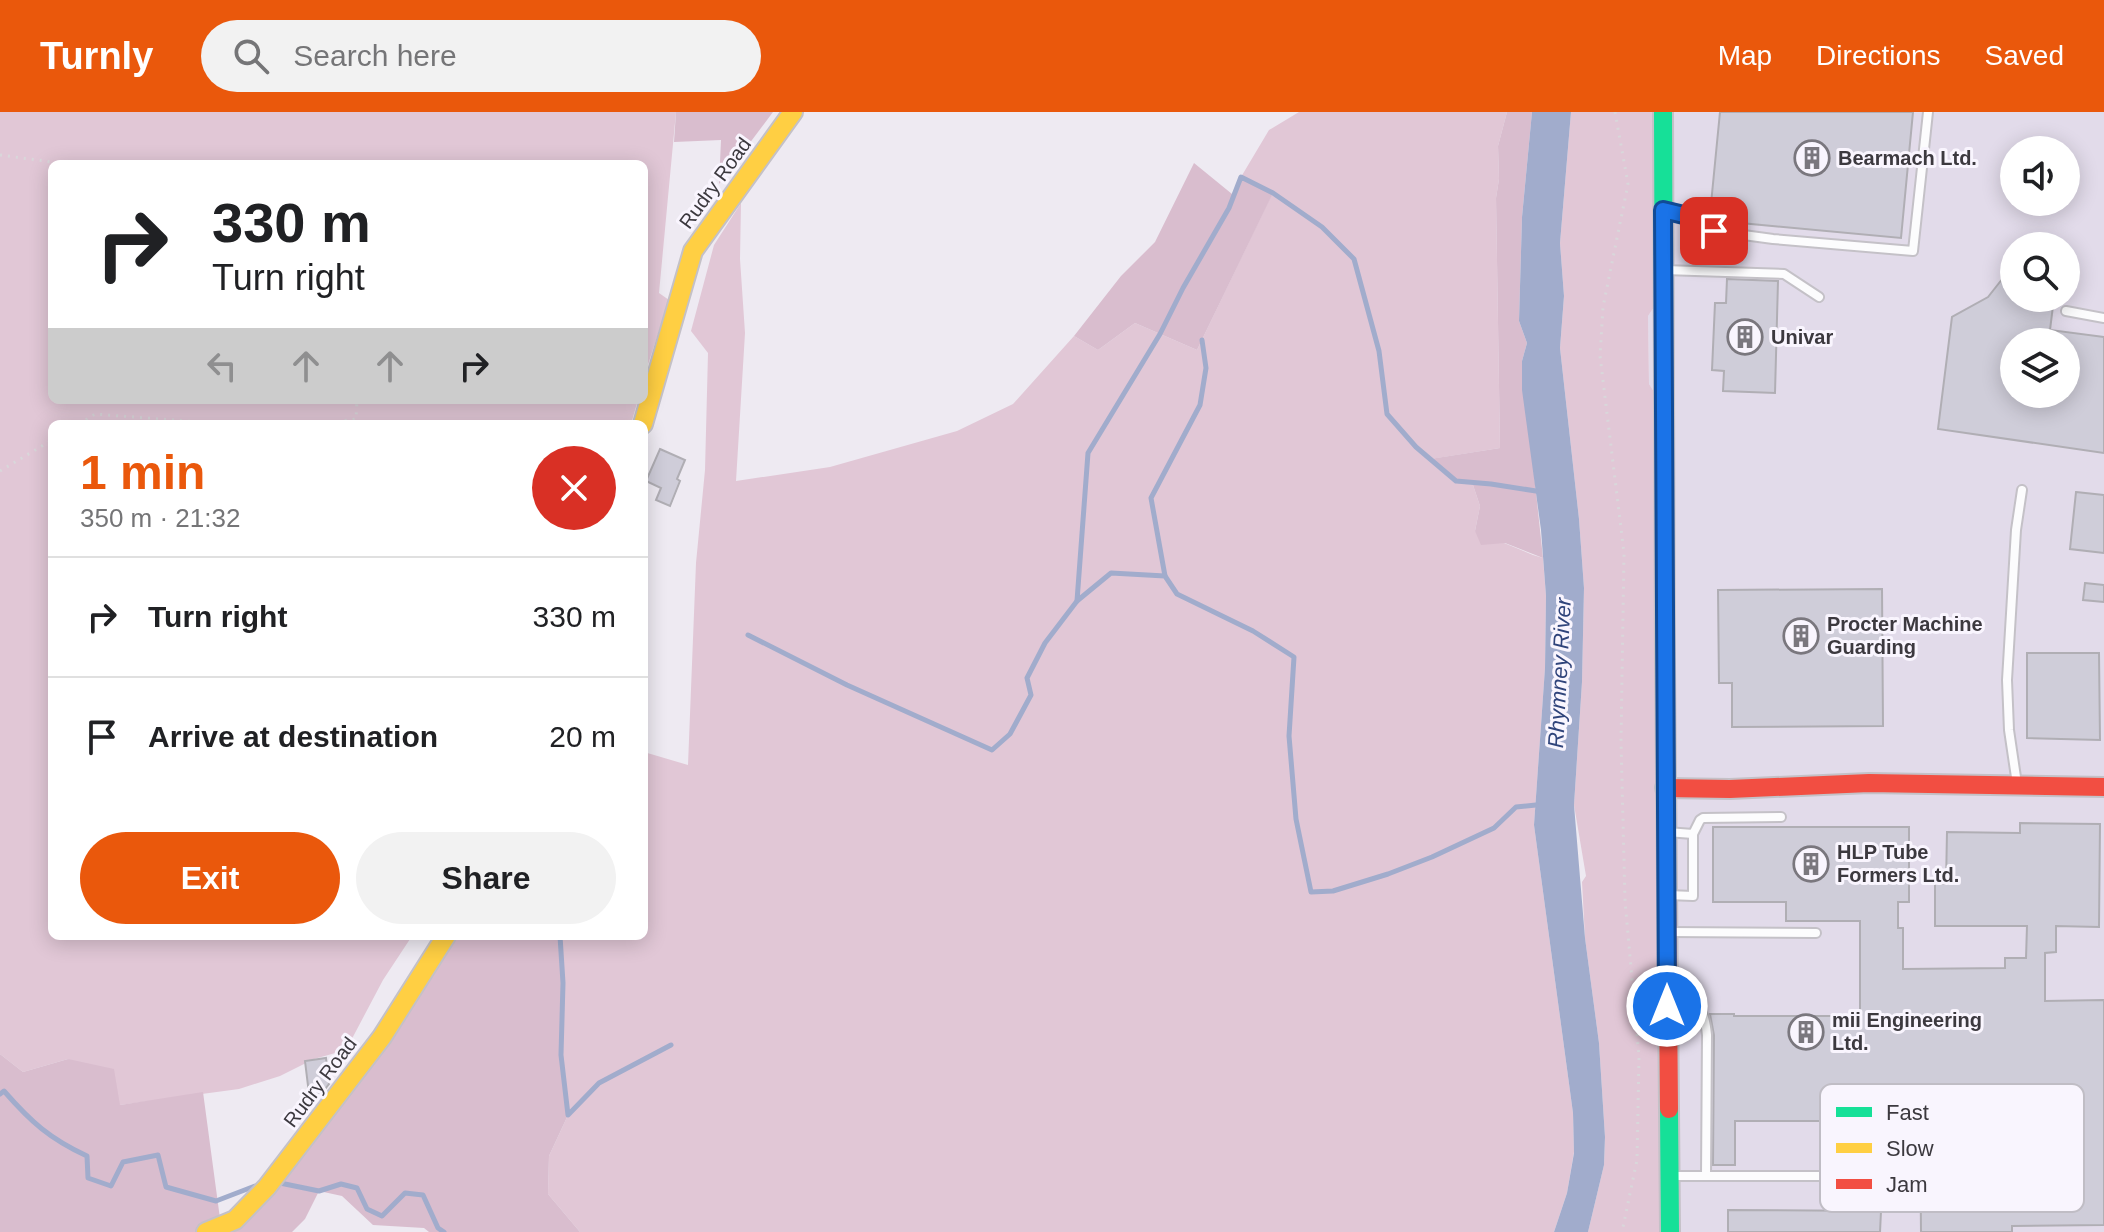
<!DOCTYPE html>
<html lang="en">
<head>
<meta charset="utf-8">
<style>
  :root { --surface:#fff; --page:#f2f2f2; --text:#202124; --muted:#757577; --line:#e0e0e0; --accent:#ea580c }
  body { margin:0; font-family:Helvetica,sans-serif; background:var(--page); color:var(--text); height:100vh; display:flex; flex-direction:column; font-size:30px; white-space:nowrap }
  * { box-sizing:border-box; margin:0 }
  p { font-size:26px; color:var(--muted) }
  .icon { flex:none; width:44px; height:44px; fill:none; stroke:currentColor; stroke-width:2; stroke-linecap:round; stroke-linejoin:round }
  .map { position:relative; flex:1; overflow:hidden }
  .drawer { position:absolute; left:48px; top:308px; width:600px; height:520px; display:flex; flex-direction:column; background:var(--surface); border-radius:12px; box-shadow:0 4px 20px #0003 }
  .drawer>* { flex:none }
  .guide { position:absolute; left:48px; top:48px; width:600px; height:244px; border-radius:12px; box-shadow:0 4px 20px #0003; background:#fff; color:var(--text); overflow:hidden }
  .controls { position:absolute; left:2000px; top:24px; display:grid; gap:16px }
  .controls a { display:grid; place-items:center; width:80px; height:80px; border-radius:50%; background:var(--surface); box-shadow:0 4px 20px #0003; font-size:40px }
  .pin { position:absolute; display:grid; place-items:center; width:68px; height:68px; color:#fff; margin:-34px; border-radius:16px; box-shadow:0 4px 12px #0006 }
  .me { position:absolute; width:88px; margin:-44px; rotate:0deg; stroke-linejoin:round; filter:drop-shadow(0 0 6px #0008) }
  .turn { display:flex; align-items:center; gap:28px; height:168px; padding:0 32px; font-size:36px }
  .turn .icon { width:104px; height:104px; stroke-width:2.5 }
  .turn b { display:block; font-size:56px; line-height:68px }
  .lanes { display:flex; align-items:center; height:76px; padding:0 32px; background:#0003; justify-content:center; gap:40px; direction:ltr }
  .lanes .off { opacity:.35 }
  .round { display:grid; place-items:center; flex:none; width:84px; height:84px; border-radius:42px; background:var(--page) }
  .headline { display:flex; align-items:center; justify-content:space-between; height:136px; padding:0 32px }
  h1 { font-size:48px; font-weight:800; line-height:60px; color:var(--accent) }
  .button { display:flex; gap:16px; margin-top:auto; padding:16px 32px }
  .button a { flex:1; height:92px; border-radius:48px; background:var(--accent); color:#fff; font-size:32px; font-weight:800; line-height:92px; text-align:center }
  .button a+a { background:var(--page); color:var(--text) }
  ul { padding:0; list-style:none }
  li { display:flex; align-items:center; gap:24px; height:120px; padding:0 32px; border-top:2px solid var(--line) }
  li div { flex:1 }
  li b { display:block; font-size:30px }
  li em { font-style:normal }
  header { display:flex; align-items:center; gap:48px; box-sizing:border-box; height:112px; padding:0 40px; background:var(--accent); color:#fff }
  header strong { font-size:38px }
  nav { display:flex; gap:44px; margin-inline-start:auto; font-size:28px }
  .search { width:560px; height:72px; background:var(--page); display:flex; align-items:center; gap:20px; box-sizing:border-box; padding:0 28px; border-radius:44px; color:var(--muted); font-size:30px }
  .map>svg:first-child { display:block }
</style>
</head>
<body>
<header>
<strong>Turnly</strong>
<div class="search"><svg class="icon" aria-label="search" viewBox="0 0 24 24"><circle cx="10" cy="10" r="6"/><path d="M15 15l6 6"/></svg>Search here</div>
<nav><a>Map</a><a>Directions</a><a>Saved</a></nav>
</header>
<div class="map">
<svg width="2104" height="1120" viewBox="0 0 2104 1120">
  <rect width="100%" height="100%" fill="#eeeaf2"/>
  <path fill="#e2dbea" fill-rule="evenodd" d="M1659 0H2104V1120H1661L1660 289 1649 272 1648 204 1658 189ZM2014 38H2066V90H2014ZM2014 134H2066V186H2014ZM2014 230H2066V282H2014Z"/>
  <g fill="#e1c7d6">
    <path d="M0 0H676L659 181 669 188 644 265V52H52V288H638L631 312H52V824H412L383 868 346 938 314 947 280 964 239 977 120 993 68 947 23 960 0 942Z"/>
    <path d="M1299 0H1507L1498 34 1499 67 1496 86 1500 336 1431 347 1472 370 1480 394 1475 419 1533 443 1543 446 1546 484 1545 556 1534 713 1573 1001 1574 1040 1567 1081 1554 1120H580L548 1082 549 1044 568 1003 561 943 563 871 560 824H644V640L688 653 696 451 705 358 708 241 691 219 714 133 741 91 740 147 745 221 736 369 830 355 957 319 1013 292 1074 224 1098 238 1135 211 1197 238 1272 82 1241 65 1269 18Z"/>
    <path d="M1571 0H1659L1658 189 1648 204 1649 272 1660 289 1661 1120H1588L1604 1053 1605 1025 1599 931 1585 826 1582 770 1586 764 1574 693 1582 570 1584 476 1579 407 1560 236 1564 184 1560 131Z"/>
  </g>
  <g fill="#d9bdce">
    <path d="M676 0H773L719 72 721 28 674 30Z"/>
    <path d="M1507 0H1532L1522 105 1519 209 1527 231 1522 249 1543 446 1505 431 1481 433 1475 419 1480 394 1472 370 1456 369 1430 347 1500 336 1496 86 1499 67 1498 34Z"/>
    <path d="M1194 51 1232 82 1241 65 1273 81 1197 238 1135 211 1098 238 1074 224 1121 164 1155 130Z"/>
    <path d="M446 824H560L563 871 561 943 568 1003 549 1044 548 1082 580 1120H429L424 1116 373 1113 342 1084 319 1079 305 1107 292 1120H0V942L23 960 68 947 114 957 120 993 203 980 221 1114 235 1108Z"/>
  </g>
  <path fill="#a1accc" d="M1532 0H1571L1560 131 1564 184 1560 236 1579 407 1584 476 1582 570 1574 693 1585 826 1599 931 1605 1025 1604 1053 1588 1120H1554L1567 1081 1574 1041 1573 1001 1534 713 1545 556 1546 484 1541 418 1522 278V249L1527 231 1519 209 1522 105Z"/>
  <g fill="none" stroke-linecap="round" stroke-linejoin="round">
    <g stroke="#a1accc" stroke-width="5">
      <path d="M1165 464 1151 386 1200 293 1206 256 1202 228"/>
      <path d="M748 523 847 573 992 638 1010 622 1031 583 1027 566 1045 531 1077 489"/>
      <path d="M1536 693 1516 695 1494 716 1432 745 1388 762 1333 779 1311 780 1296 707 1289 624 1294 545 1253 519 1177 482 1165 464 1111 461 1077 489 1088 341 1160 222 1183 176 1229 96 1241 65 1273 81 1322 115 1354 147 1379 239 1387 302 1416 335 1456 369 1491 372 1536 379"/>
      <path d="M560 824 563 871 561 943 568 1003 599 971 671 933"/>
      <path d="M0 982 4 979C31 1010 50 1027 87 1044L88 1066 111 1074 123 1050 158 1043 166 1075 216 1089 255 1074"/>
      <path d="M280 1071 319 1079 341 1072 357 1076 367 1097 382 1104 405 1081 423 1083 438 1116 444 1120"/>
    </g>
  </g>
  <g fill="#cfcdd9" stroke="#b0aeb4" stroke-width="2" fill-rule="evenodd">
    <path d="M1720 0H1913L1901 126 1720 109 1722 93 1711 92Z"/>
    <path d="M2003 166 2014 168V186H2054L2050 218 2104 225V341L1938 317 1952 205 1988 185ZM2014 230H2066V282H2014Z"/>
    <path d="M1727 167 1778 169 1775 281 1723 279 1724 259 1712 258 1715 191H1726Z"/>
    <path d="M660 337 685 348 677 367 680 369 670 394 656 388 661 376 646 369Z"/>
    <path d="M2076 380 2104 383V441L2070 437Z"/>
    <path d="M2085 471 2104 473V490L2083 488Z"/>
    <path d="M1882 477 1883 614 1732 615V571H1719L1718 478Z"/>
    <path d="M2027 541H2099L2100 628 2027 626Z"/>
    <path d="M2020 711 2100 712 2099 815 2056 814V840L2045 841V889L2104 888V1113L2012 1114V1120H1921L1920 1009H1735V1053H1713L1714 923 1710 902H1734V904H1860V809H1786V790H1713V715H1909V790H1898V816H1903V857L2005 856V846H2026L2027 814H1935V771L1946 772 1947 720 2020 721Z"/>
    <path d="M326 946 329 972 315 990H310L305 949Z"/>
    <path d="M1728 1098 1881 1099 1880 1120H1728Z"/>
  </g>
  <g fill="none" stroke-linecap="round" stroke-linejoin="round">
    <defs>
      <g id="lane">
        <path d="M1663 98 1692 105 1714 119 1773 127 1913 139 1928 0"/>
        <path d="M1664 158 1784 162 1819 185"/>
        <path d="M2066 199 2104 206"/>
        <path d="M2017 672 2009 618 2007 568 2016 418 2022 378"/>
        <path d="M1667 720 1693 722 1700 708 1703 706 1781 705"/>
        <path d="M1668 783 1693 784V722"/>
        <path d="M1668 820 1816 821"/>
        <path d="M1671 894C1699 896 1704 893 1707 923L1706 1064"/>
        <path d="M1670 1064H1829"/>
      </g>
      <g id="fast">
        <path d="M1663 0 1665 553"/>
        <path d="M1669 997 1670 1120"/>
      </g>
      <g id="slow">
        <path d="M643 312 693 139 793 0"/>
        <path d="M206 1120 235 1108 267 1075 382 925 446 824"/>
      </g>
      <g id="jam">
        <path d="M1665 553 1669 997"/>
        <path d="M1665 676 1730 677 1869 671 2104 675"/>
      </g>
    </defs>
    <use href="#lane" stroke="#c4c1c7" stroke-width="12"/>
    <use href="#fast" stroke="#c4c1c7" stroke-width="22"/>
    <use href="#slow" stroke="#c4c1c7" stroke-width="22"/>
    <use href="#jam" stroke="#c4c1c7" stroke-width="22"/>
    <g stroke="#d9d7da" stroke-width="3" stroke-dasharray="2 6" stroke-linecap="butt">
      <path d="M1615 0 1628 72 1603 195 1600 244 1624 441 1621 629 1625 789 1639 945 1637 1048 1622 1120"/>
      <path d="M0 43 67 52"/>
      <path d="M79 312 95 302 224 312"/>
      <path d="M321 312 356 307 357 288"/>
      <path d="M0 359 52 328"/>
    </g>
    <use href="#lane" stroke="#fcfcfd" stroke-width="8"/>
    <use href="#fast" stroke="#16e098" stroke-width="18"/>
    <use href="#slow" stroke="#ffcf43" stroke-width="18"/>
    <use href="#jam" stroke="#f24e42" stroke-width="18"/>
  </g>
  <g fill="none" stroke-linecap="round" stroke-linejoin="round">
    <defs>
      <path id="route" d="M1667 894 1663 98 1692 105 1714 119"/>
    </defs>
    <use href="#route" stroke="#114b97" stroke-width="20"/>
    <use href="#route" stroke="#1a73e8" stroke-width="14"/>
  </g>
  <defs>
    <symbol id="building-ring" viewBox="-11 -11 22 22"><circle r="9.5" fill="#f9f5fe" stroke="#7a777e" stroke-width="1.5"/><path d="M-4-6H4V6H1V3H-1V6H-4ZM-2.5-4.3h1.7v1.8h-1.7ZM.8-4.3h1.7v1.8H.8ZM-2.5-1h1.7V.8h-1.7ZM.8-1h1.7V.8H.8Z" fill="#7a777e"/></symbol>
  </defs>
  <g fill-rule="evenodd">
    <use href="#building-ring" x="1792" y="26" width="40" height="40"/>
    <use href="#building-ring" x="1725" y="205" width="40" height="40"/>
    <use href="#building-ring" x="1781" y="504" width="40" height="40"/>
    <use href="#building-ring" x="1791" y="732" width="40" height="40"/>
    <use href="#building-ring" x="1786" y="900" width="40" height="40"/>
  </g>
  <g text-anchor="middle" stroke-width="6" stroke-linejoin="round" paint-order="stroke">
    <g font-size="20" font-weight="bold" fill="#3c393f" stroke="#f9f5fe" text-anchor="start">
      <text x="1838" y="53">Bearmach Ltd.</text>
      <text x="1771" y="232">Univar</text>
      <text x="1827" y="519">Procter Machine<tspan x="1827" dy="23">Guarding</tspan></text>
      <text x="1837" y="747">HLP Tube<tspan x="1837" dy="23">Formers Ltd.</tspan></text>
      <text x="1832" y="915">mii Engineering<tspan x="1832" dy="23">Ltd.</tspan></text>
    </g>
    <g font-size="20" fill="#3c393f" stroke="#f9f5fe">
      <text transform="translate(715 71) rotate(-54)" y="7">Rudry Road</text>
      <text transform="translate(320 970) rotate(-53)" y="7">Rudry Road</text>
    </g>
    <g font-size="22" font-style="italic" fill="#30447b" stroke="#f9f5fe">
      <text transform="translate(1559 561) rotate(-87)" y="8">Rhymney River</text>
    </g>
  </g>
  <rect x="1820" y="972" width="264" height="128" rx="12" fill="#f9f5fe" stroke="#c0bdc5" stroke-width="2"/>
  <rect x="1836" y="995" width="36" height="10" fill="#16e098"/>
  <rect x="1836" y="1031" width="36" height="10" fill="#ffcf43"/>
  <rect x="1836" y="1067" width="36" height="10" fill="#f24e42"/>
  <g font-size="22" fill="#3c393f">
    <text x="1886" y="1008">Fast</text>
    <text x="1886" y="1044">Slow</text>
    <text x="1886" y="1080">Jam</text>
  </g>
</svg>
<div class="controls">
<a><svg class="icon" aria-label="sound" viewBox="0 0 24 24"><path d="M4 9h4l5-4v14l-5-4H4zM17 9q2 3 0 6"/></svg></a>
<a><svg class="icon" aria-label="search" viewBox="0 0 24 24"><circle cx="10" cy="10" r="6"/><path d="M15 15l6 6"/></svg></a>
<a><svg class="icon" aria-label="layers" viewBox="0 0 24 24"><path d="M12 4l9 5-9 5-9-5zM3 14l9 5 9-5"/></svg></a>
</div>
<div class="pin" style="left:1714px;top:119px;background:#d93025"><svg class="icon" aria-label="arrive" viewBox="0 0 24 24"><path d="M6 21V4h12l-3 4 3 4H6"/></svg></div>
<svg class="me" style="left:1667px;top:894px" viewBox="-20 -20 40 40"><circle r="17" fill="#1a73e8" stroke="#fff" stroke-width="3"/><path d="M0-11L8 9 0 5-8 9z" fill="#fff"/></svg>
<div class="guide">
<div class="turn"><svg class="icon" aria-label="right" viewBox="0 0 24 24"><path d="M7 20v-9h11M14 6l5 5-5 5"/></svg><div><b>330 m</b>Turn right</div></div>
<div class="lanes"><svg class="icon off" aria-label="left" viewBox="0 0 24 24"><path d="M17 20v-9H6M10 6l-5 5 5 5"/></svg><svg class="icon off" aria-label="ahead" viewBox="0 0 24 24"><path d="M12 20V5M6 11l6-6 6 6"/></svg><svg class="icon off" aria-label="ahead" viewBox="0 0 24 24"><path d="M12 20V5M6 11l6-6 6 6"/></svg><svg class="icon" aria-label="right" viewBox="0 0 24 24"><path d="M7 20v-9h11M14 6l5 5-5 5"/></svg></div>
</div>
<section class="drawer">
<div class="headline"><div><h1>1 min</h1><p>350 m · 21:32</p></div><a class="round" style="background:#d93025;color:#fff"><svg class="icon" aria-label="close" viewBox="0 0 24 24"><path d="M6 6l12 12M18 6L6 18"/></svg></a></div>
<ul>
<li><svg class="icon" aria-label="right" viewBox="0 0 24 24"><path d="M7 20v-9h11M14 6l5 5-5 5"/></svg><div><b>Turn right</b></div><em>330 m</em></li>
<li><svg class="icon" aria-label="arrive" viewBox="0 0 24 24"><path d="M6 21V4h12l-3 4 3 4H6"/></svg><div><b>Arrive at destination</b></div><em>20 m</em></li>
</ul>
<div class="button"><a>Exit</a><a>Share</a></div>
</section>
</div>
</body>
</html>
